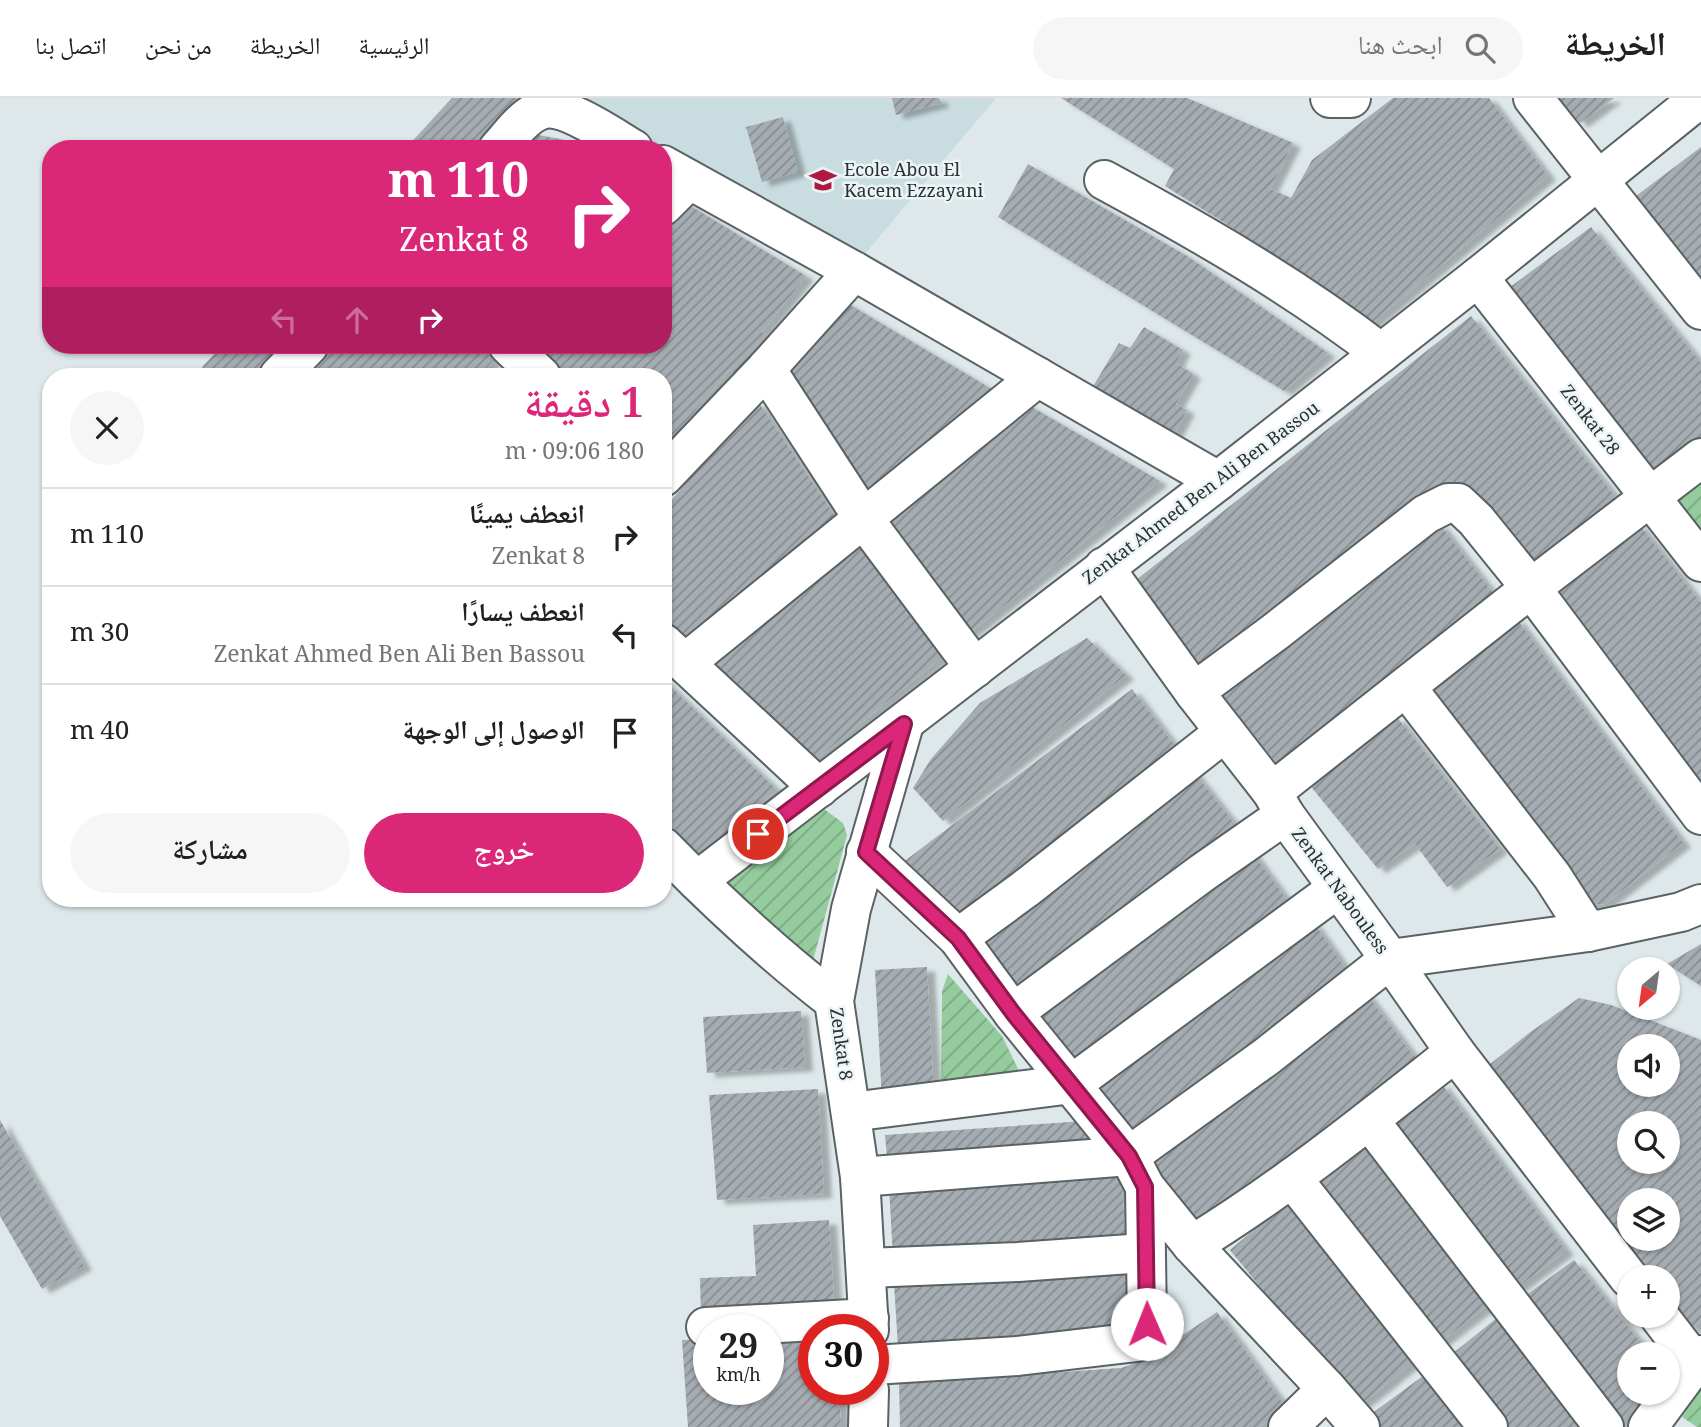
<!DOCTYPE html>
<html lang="ar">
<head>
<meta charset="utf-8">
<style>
  :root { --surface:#fff; --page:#f6f6f6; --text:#202124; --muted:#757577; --line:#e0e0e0; --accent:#db2777 }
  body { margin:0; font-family:Georgia,"Noto Naskh Arabic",serif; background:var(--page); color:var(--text); direction:rtl; height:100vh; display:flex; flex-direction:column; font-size:26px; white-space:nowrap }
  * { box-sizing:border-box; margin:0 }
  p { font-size:23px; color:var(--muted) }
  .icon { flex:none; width:38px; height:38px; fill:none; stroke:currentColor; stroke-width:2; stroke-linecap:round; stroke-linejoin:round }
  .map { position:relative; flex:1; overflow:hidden; direction:ltr }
  .drawer { position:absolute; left:42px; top:270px; width:630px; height:539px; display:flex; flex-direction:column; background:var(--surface); border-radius:28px; box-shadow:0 2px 5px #0004; direction:rtl }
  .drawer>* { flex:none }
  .banner { position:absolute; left:42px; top:42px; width:630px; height:214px; border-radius:28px; box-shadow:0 2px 5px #0004; direction:rtl; background:#db2777; color:#fff; overflow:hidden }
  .needle { width:46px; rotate:209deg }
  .fabs { position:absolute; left:1617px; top:859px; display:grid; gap:14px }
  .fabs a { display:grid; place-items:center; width:63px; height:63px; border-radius:50%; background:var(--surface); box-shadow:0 2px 5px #0004; font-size:35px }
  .speed { position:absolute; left:693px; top:1216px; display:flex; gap:14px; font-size:35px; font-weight:700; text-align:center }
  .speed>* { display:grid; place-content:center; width:91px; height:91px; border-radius:50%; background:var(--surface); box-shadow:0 2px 5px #0004; line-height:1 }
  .speed small { font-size:18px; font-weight:400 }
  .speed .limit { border:10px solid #d22; background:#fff; color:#111 }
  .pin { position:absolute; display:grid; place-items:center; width:60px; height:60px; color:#fff; margin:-30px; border:4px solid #fff; border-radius:50%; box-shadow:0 2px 7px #0007 }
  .me { position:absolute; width:77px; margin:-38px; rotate:359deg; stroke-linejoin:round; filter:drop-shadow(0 0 5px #0008) }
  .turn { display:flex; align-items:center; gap:24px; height:147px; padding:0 28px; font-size:32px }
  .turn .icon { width:91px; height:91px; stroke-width:2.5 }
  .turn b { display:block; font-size:49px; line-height:60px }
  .lanes { display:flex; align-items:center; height:66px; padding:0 28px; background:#0003; justify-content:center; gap:35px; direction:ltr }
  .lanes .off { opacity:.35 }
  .round { display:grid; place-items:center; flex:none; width:74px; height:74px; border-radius:37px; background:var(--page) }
  .overview { display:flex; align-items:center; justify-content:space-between; height:119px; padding:0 28px }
  h1 { font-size:42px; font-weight:600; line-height:52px; color:var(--accent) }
  .primary-button { display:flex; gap:14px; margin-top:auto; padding:14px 28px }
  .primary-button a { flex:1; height:80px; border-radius:42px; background:var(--accent); color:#fff; font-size:28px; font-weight:600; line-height:80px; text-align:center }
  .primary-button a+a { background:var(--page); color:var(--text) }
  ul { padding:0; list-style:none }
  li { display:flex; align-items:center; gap:21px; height:98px; padding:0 28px; border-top:2px solid var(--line) }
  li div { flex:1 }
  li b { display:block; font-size:26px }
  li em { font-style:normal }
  header { display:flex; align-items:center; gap:42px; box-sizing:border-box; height:98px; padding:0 35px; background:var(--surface); border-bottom:2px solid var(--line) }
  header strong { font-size:33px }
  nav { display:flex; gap:38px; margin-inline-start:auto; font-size:24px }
  .search { width:490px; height:63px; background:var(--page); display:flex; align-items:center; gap:18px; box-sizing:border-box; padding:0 24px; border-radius:38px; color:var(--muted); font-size:26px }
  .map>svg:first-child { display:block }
</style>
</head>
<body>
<header>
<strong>الخريطة</strong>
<div class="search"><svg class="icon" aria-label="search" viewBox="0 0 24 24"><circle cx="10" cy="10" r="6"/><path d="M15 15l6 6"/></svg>ابحث هنا</div>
<nav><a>الرئيسية</a><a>الخريطة</a><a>من نحن</a><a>اتصل بنا</a></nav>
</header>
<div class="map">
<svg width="1701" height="1329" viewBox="0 0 1701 1329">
  <defs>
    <pattern id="garden-furrows" width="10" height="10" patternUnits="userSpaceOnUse" patternTransform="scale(1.75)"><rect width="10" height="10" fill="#95cc9e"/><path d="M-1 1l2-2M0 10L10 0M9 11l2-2" fill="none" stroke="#7aa681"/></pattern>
    <pattern id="building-hatch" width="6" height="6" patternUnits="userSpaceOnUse" patternTransform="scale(1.75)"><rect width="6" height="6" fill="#a5acb2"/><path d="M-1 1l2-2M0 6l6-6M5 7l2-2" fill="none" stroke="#878c91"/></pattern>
    <filter id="shadow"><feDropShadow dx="8" dy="4.5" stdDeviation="2" flood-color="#0004"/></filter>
  </defs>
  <rect width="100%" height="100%" fill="#dee8ea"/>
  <path fill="#c9dce0" d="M578 0H996L859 163Z"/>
  <g fill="url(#garden-furrows)">
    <path d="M1701 378V447L1666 406Z"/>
    <path d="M820 708 843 725 847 737 811 870 724 790 729 779Z"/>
    <path d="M948 876 1002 938 1022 979 941 992 942 893Z"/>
    <path d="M1701 1289V1329H1697L1682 1319Z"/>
  </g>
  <g fill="url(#building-hatch)" fill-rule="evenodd" filter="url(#shadow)">
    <path d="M452 0H518L473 51H405Z"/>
    <path d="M892 0H939L941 5 896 17Z"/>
    <path d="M1061 0H1187L1293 45 1270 91 1291 100 1312 62 1393 0H1489L1548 78 1367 229 1337 203 1225 125 1165 88 1174 71Z"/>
    <path d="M1557 0H1614L1580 25Z"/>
    <path d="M783 19 798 74 762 84 746 29Z"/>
    <path d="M533 36 565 42 582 51H509Z"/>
    <path d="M1701 49V199L1628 104Z"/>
    <path d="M1028 66 1187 158 1328 255 1284 293 998 119Z"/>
    <path d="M681 102 806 178 762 234 771 240 739 281 730 271 677 335 683 342 663 364V278H558L531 253 537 247H663V120Z"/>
    <path d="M1591 129 1701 265V349L1651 387 1502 195Z"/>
    <path d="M842 202 1000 296 864 410 778 271Z"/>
    <path d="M1471 218 1622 407 1532 480 1458 387 1204 574 1136 482Z"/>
    <path d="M1144 229 1183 252 1176 265 1193 276 1176 306 1187 312 1171 342 1089 295 1119 245 1130 250Z"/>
    <path d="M223 247H297L269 278H212L202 269Z"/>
    <path d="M336 247H478L494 262 480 278H309Z"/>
    <path d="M757 302 839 424 684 554 663 533V412Z"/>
    <path d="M1023 304 1160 383 961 542 879 425Z"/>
    <path d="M1439 425 1500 504 1281 671 1218 591Z"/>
    <path d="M1638 425 1701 505V697L1548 497Z"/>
    <path d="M855 443 942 559 808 668 702 570Z"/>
    <path d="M1516 520 1683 745 1605 806 1587 807 1422 595Z"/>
    <path d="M1087 540 1126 577 943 723 913 690 931 661 980 605Z"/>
    <path d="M663 581 777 692 695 762 663 729Z"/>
    <path d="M1132 591 1181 656 952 829 902 765Z"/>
    <path d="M1397 619 1500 751 1447 789 1415 746 1378 771 1308 685Z"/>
    <path d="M1190 669 1238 730 1016 903 969 843Z"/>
    <path d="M1249 750 1293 810 1067 978 1022 918Z"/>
    <path d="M1313 824 1354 882 1124 1049 1082 991Z"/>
    <path d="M1701 846V888L1667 866Z"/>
    <path d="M927 869 934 999 882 1002 875 872Z"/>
    <path d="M1365 894 1416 961 1190 1135 1138 1069Z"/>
    <path d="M1579 900 1611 907 1701 942V1220L1693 1232 1668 1214V1180H1639L1480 974 1529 935ZM1629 948H1668V987H1629ZM1629 1026H1668V1064H1629ZM1629 1102H1668V1141H1629Z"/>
    <path d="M801 913 805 969 707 975 703 919Z"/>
    <path d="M1441 985 1566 1153 1506 1198 1384 1031Z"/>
    <path d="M818 991 824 1096 717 1102 709 997Z"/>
    <path d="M0 1022 84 1168 42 1191 0 1118Z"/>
    <path d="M1084 1023 1087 1056 888 1070 885 1037Z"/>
    <path d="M1366 1047 1488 1207 1438 1246 1312 1088Z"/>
    <path d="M1121 1074 1126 1148 893 1160 889 1087Z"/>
    <path d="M1289 1102 1417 1261 1358 1309 1230 1152Z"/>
    <path d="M829 1122 835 1217 701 1221 700 1180 756 1178 753 1127Z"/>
    <path d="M1574 1162 1650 1256H1629V1295H1641L1617 1329 1514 1206Z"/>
    <path d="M1129 1174 1130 1235 898 1249 894 1186Z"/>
    <path d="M1217 1214 1287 1311 1259 1329H900L899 1285 1121 1270 1147 1261Z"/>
    <path d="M1498 1219 1582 1329H1502L1447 1260Z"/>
    <path d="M814 1235V1292H839L841 1329H688L682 1242 709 1241V1292H768V1238Z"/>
    <path d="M1427 1275 1469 1329H1374L1367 1319Z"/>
  </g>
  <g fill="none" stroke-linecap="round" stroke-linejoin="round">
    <defs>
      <g id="minor">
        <path d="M1330 0H1351"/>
        <path d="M1533 0 1701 212"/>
        <path d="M498 51C509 39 522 20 538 13 561 2 612 39 633 51"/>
        <path d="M663 67 854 173 1218 383"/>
        <path d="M1104 82C1200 134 1294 188 1381 255"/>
        <path d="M663 108 689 82"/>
        <path d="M1478 179 1701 464"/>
        <path d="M508 247 541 278"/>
        <path d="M766 271 863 420 975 570"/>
        <path d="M279 278 309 247"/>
        <path d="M663 379 766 271 854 173"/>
        <path d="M1104 469 1194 594 1272 694 1285 717 1390 861 1588 834 1681 814 1701 806"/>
        <path d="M663 545 819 690"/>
        <path d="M685 565 1038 279"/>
        <path d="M1406 589 1552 778 1588 834"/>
        <path d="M1194 594 1275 534 1426 416 1448 405H1458L1476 422 1531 490 1701 717"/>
        <path d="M1272 694 1531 490 1701 360"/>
        <path d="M663 749C717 804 774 857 834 903"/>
        <path d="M866 754 958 840 1013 915 1129 1058 1145 1089 1192 1147 1327 1291 1360 1329"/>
        <path d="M697 783 1218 383 1478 179 1700 0"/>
        <path d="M958 840 1025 791 1225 634"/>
        <path d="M1013 915 1202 775 1285 717"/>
        <path d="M851 1014 1072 986 1338 790"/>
        <path d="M1369 1022 1604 1329"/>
        <path d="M860 1079 1129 1058 1266 959 1390 861 1455 954 1629 1180"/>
        <path d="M1292 1080 1488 1329"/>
        <path d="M1192 1147C1285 1090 1369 1022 1455 954"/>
        <path d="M867 1170 1018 1164 1144 1155"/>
        <path d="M1659 1218 1695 1265"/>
        <path d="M706 1229 869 1220"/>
        <path d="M869 1232 860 1079 834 903 851 811 904 626"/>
        <path d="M873 1267 1018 1258 1137 1244 1145 1234 1147 1226 1145 1089"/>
        <path d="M868 1329 869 1292"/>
        <path d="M1288 1329 1327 1291"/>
        <path d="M1648 1329 1701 1257"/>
      </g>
    </defs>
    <use href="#minor" stroke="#596264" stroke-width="42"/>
    <use href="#minor" stroke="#fff" stroke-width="38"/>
  </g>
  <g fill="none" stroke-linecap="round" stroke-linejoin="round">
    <defs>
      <path id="route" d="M758 736 904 626 866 754 958 840 1013 915 1129 1058 1145 1089 1147 1226"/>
    </defs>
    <use href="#route" stroke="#8e194d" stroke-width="18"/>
    <use href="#route" stroke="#db2777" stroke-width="12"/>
  </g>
  <defs>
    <symbol id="school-bare" viewBox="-9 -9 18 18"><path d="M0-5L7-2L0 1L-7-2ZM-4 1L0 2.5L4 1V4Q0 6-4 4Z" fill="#ad1941" stroke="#ebf5f8" stroke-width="2.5" paint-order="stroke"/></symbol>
  </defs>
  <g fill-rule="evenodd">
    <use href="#school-bare" x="804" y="63" width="38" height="38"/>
  </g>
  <g text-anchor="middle" stroke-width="5" stroke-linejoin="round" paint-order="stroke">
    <g font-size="18" fill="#2c3030" stroke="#ebf5f8" text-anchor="start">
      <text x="844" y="78">Ecole Abou El<tspan x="844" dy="21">Kacem Ezzayani</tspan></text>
    </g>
    <g font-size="18" fill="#2c3030" stroke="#ebf5f8">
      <text transform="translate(1590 322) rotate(52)" y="6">Zenkat 28</text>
      <text transform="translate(1201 395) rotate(-37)" y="6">Zenkat Ahmed Ben Ali Ben Bassou</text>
      <text transform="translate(1340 793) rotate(54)" y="6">Zenkat Nabouless</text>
      <text transform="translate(841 946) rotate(82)" y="6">Zenkat 8</text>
    </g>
  </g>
</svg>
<div class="fabs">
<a><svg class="needle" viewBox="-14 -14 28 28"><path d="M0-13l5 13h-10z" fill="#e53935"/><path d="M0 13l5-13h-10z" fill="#757577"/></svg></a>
<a><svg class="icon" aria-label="sound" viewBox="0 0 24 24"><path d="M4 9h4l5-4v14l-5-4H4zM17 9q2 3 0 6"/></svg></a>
<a><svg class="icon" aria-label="search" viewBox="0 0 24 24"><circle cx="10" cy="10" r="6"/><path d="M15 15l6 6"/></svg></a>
<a><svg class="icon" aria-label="layers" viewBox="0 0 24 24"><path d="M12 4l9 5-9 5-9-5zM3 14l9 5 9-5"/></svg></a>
<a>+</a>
<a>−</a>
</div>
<div class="speed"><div>29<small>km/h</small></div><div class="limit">30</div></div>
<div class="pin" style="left:758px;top:736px;background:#d93025"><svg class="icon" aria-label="arrive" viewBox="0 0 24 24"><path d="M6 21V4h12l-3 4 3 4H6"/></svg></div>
<svg class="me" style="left:1147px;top:1226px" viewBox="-20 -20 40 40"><circle r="19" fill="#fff"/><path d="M0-13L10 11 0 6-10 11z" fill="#db2777"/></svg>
<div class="banner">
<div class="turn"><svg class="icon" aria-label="right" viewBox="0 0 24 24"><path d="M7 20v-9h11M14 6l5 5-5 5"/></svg><div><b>110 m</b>Zenkat 8</div></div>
<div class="lanes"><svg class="icon off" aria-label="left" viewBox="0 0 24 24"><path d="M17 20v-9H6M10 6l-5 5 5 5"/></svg><svg class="icon off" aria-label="ahead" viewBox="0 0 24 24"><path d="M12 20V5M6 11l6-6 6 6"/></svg><svg class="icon" aria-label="right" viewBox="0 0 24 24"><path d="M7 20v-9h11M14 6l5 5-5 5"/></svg></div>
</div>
<section class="drawer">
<div class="overview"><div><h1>1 دقيقة</h1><p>180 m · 09:06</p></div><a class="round"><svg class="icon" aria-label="close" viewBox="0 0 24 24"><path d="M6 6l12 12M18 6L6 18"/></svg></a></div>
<ul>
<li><svg class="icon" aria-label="right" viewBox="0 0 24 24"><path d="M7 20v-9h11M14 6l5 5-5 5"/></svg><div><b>انعطف يمينًا</b><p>Zenkat 8</p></div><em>110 m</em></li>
<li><svg class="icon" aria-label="left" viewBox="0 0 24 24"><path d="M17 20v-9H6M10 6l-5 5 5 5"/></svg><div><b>انعطف يسارًا</b><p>Zenkat Ahmed Ben Ali Ben Bassou</p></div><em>30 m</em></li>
<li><svg class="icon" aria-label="arrive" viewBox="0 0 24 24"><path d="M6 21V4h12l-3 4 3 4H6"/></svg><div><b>الوصول إلى الوجهة</b></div><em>40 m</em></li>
</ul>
<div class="primary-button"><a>خروج</a><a>مشاركة</a></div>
</section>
</div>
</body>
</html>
